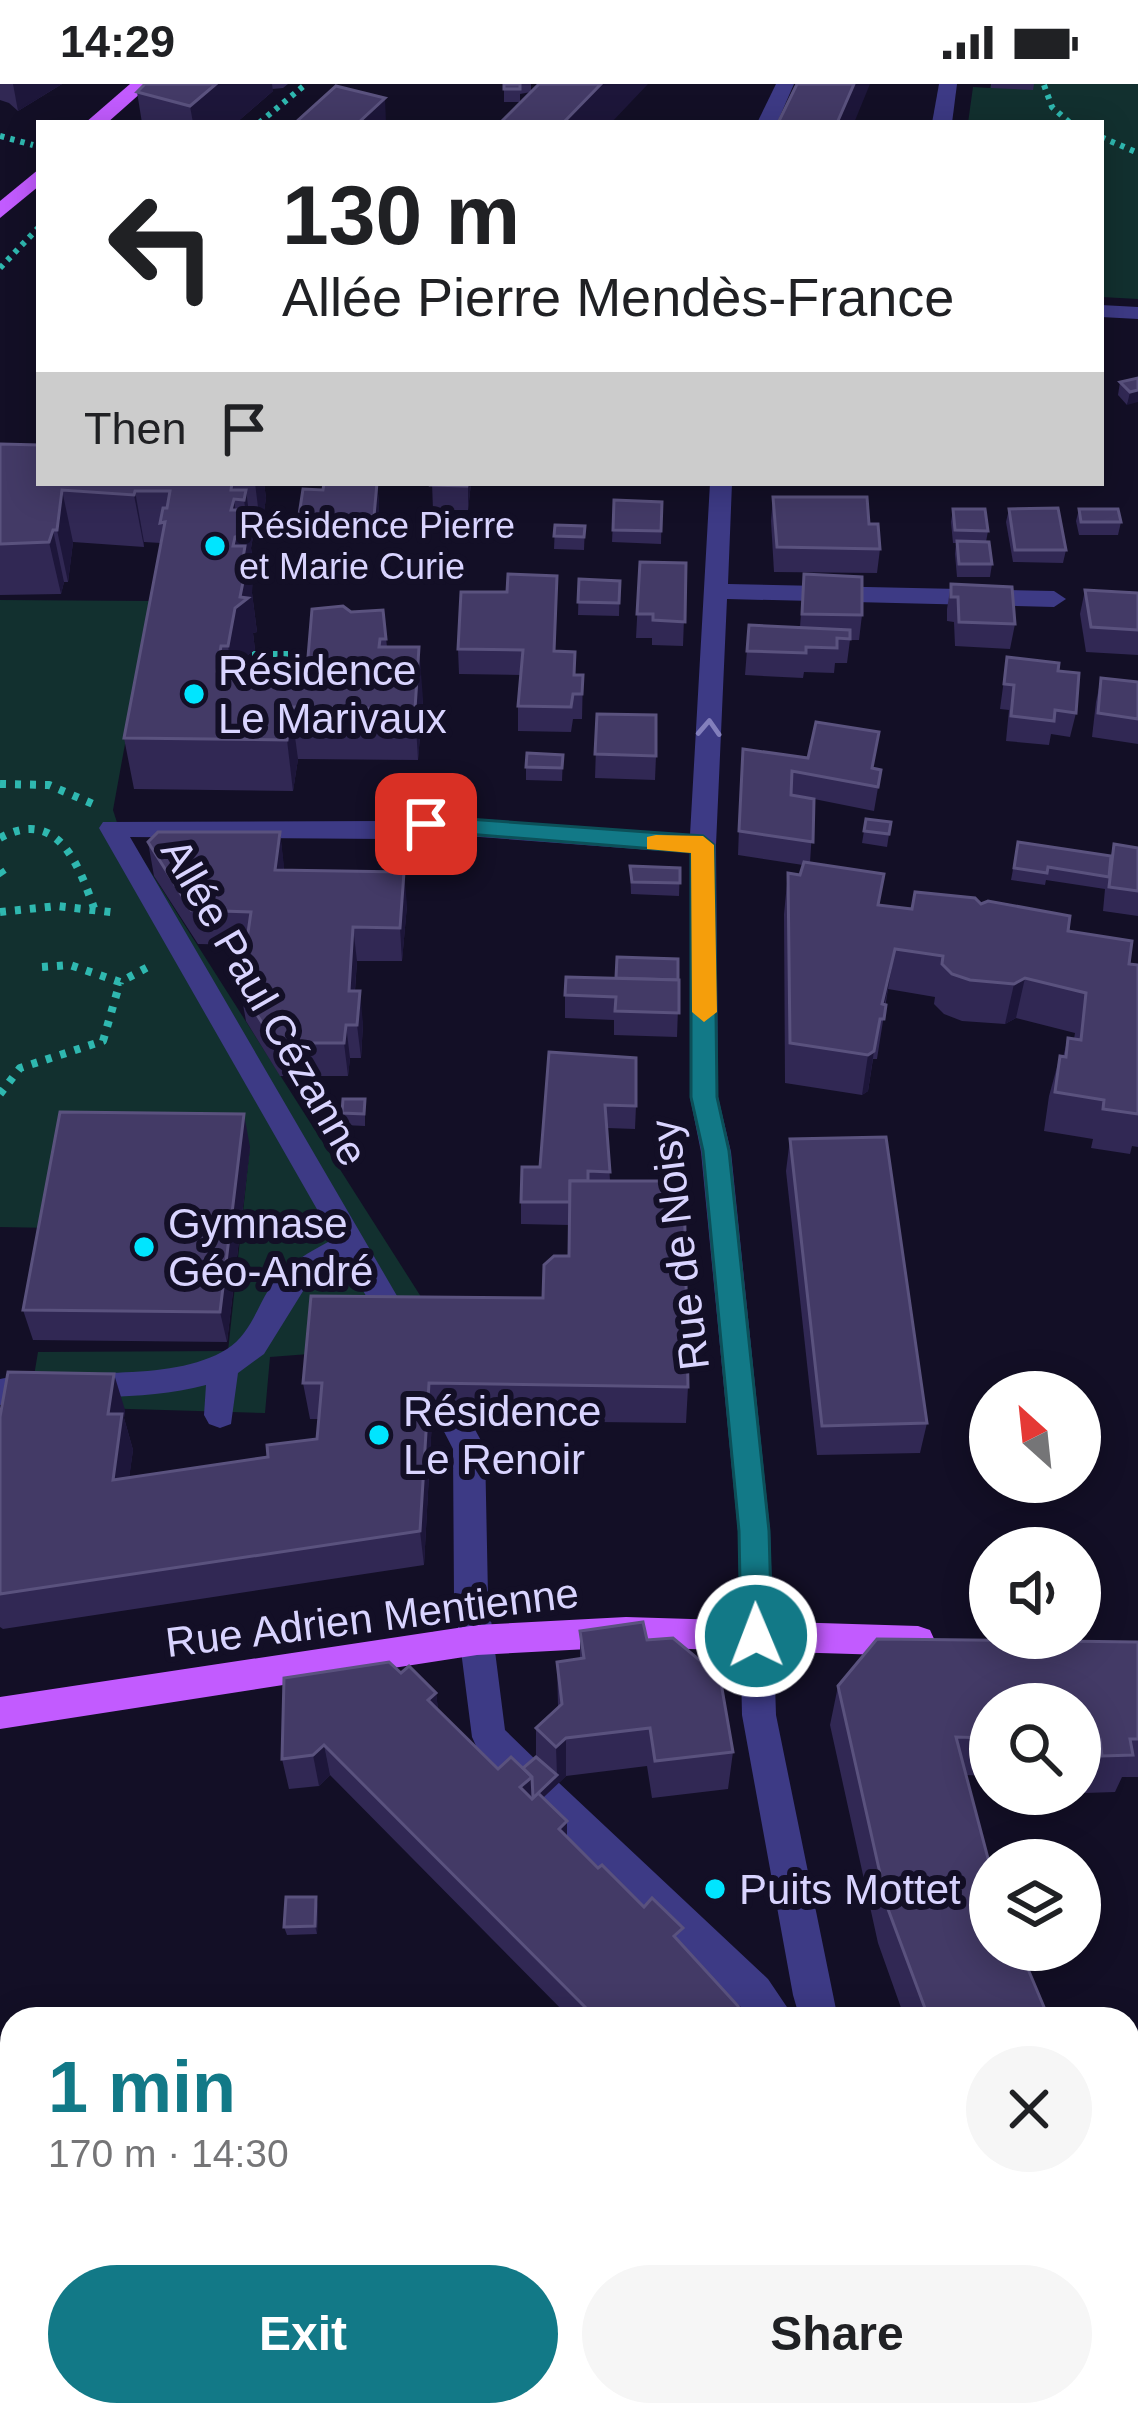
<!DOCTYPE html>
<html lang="en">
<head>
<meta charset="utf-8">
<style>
  :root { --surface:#fff; --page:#f6f6f6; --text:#202124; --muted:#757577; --accent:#127987 }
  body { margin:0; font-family:Arial,sans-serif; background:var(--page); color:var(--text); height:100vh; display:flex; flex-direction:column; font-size:45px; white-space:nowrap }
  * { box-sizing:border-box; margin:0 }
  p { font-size:39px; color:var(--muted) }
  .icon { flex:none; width:66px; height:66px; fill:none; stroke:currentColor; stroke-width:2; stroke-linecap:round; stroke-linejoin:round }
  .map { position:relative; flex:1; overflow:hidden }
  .panel { position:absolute; left:0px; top:1923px; width:1140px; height:420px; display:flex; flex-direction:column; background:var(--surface); border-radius:36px 36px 0 0; box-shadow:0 6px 30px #0003 }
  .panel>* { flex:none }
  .hud { position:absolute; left:36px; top:36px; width:1068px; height:366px; border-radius:0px; box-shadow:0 6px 30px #0003; background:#fff; color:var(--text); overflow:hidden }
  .needle { width:78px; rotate:333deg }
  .tools { position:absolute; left:969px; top:1287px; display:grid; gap:24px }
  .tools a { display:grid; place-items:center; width:132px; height:132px; border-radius:50%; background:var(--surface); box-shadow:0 6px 30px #0003; font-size:60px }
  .pin { position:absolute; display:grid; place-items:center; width:102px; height:102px; color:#fff; margin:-51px; border-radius:24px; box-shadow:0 6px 18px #0006 }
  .me { position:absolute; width:132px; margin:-66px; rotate:359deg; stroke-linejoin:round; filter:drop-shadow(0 0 9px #0008) }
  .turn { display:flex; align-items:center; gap:42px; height:252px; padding:0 48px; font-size:54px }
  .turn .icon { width:156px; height:156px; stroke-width:2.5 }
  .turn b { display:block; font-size:84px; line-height:102px }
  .then { display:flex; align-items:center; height:114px; padding:0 48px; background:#0003; gap:24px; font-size:45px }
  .round { display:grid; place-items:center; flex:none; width:126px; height:126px; border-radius:63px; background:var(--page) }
  .overview { display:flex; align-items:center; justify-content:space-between; height:204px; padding:0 48px }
  h1 { font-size:72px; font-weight:600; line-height:90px; color:var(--accent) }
  .button { display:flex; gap:24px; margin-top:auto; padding:24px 48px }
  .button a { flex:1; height:138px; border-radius:72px; background:var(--accent); color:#fff; font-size:48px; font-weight:600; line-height:138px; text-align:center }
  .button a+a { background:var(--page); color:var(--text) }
  .status { display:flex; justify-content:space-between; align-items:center; height:84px; padding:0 60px; background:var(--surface); direction:ltr }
  .status svg { height:33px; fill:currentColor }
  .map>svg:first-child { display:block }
</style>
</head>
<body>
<div class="status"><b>14:29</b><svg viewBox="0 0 49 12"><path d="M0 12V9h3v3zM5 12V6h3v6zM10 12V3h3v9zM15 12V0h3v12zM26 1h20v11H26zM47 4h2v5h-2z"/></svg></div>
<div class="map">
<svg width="1138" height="2343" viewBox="0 0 1138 2343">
  <rect width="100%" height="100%" fill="#130f26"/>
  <g fill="#12302f">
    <path d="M991 0H1138V215L1101 213V39H968L973 3 990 4Z"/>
    <path d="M0 516 151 517 113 726 122 754 135 763 437 1238 309 1270 270 1273 265 1329 29 1322 38 1268 228 1267 250 1063 54 1144 0 1143Z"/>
  </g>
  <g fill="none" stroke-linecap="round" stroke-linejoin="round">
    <g stroke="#2fb8b0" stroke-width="6" stroke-dasharray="4.5 6" stroke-linecap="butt">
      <path d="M1044 1 1052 23 1070 39"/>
      <path d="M259 39 306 0"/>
      <path d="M0 52 33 61"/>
      <path d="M1101 53 1138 69"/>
      <path d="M0 184 39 143"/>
      <path d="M252 570H295L291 591"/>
    </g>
    <g stroke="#2fb8b0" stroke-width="8" stroke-dasharray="6 9" stroke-linecap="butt">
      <path d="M289 604 292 588"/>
      <path d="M0 700 49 701 93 720"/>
      <path d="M0 754C57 723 78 779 94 824"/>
      <path d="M0 786 4 792"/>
      <path d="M0 828 57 822 119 829"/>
      <path d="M42 883 70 881 120 898 148 883"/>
      <path d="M0 1010 20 984 103 957 120 898"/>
    </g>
    <g fill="#3d3a85" fill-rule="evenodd">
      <path d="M776 0H794L777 39H757Z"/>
      <path d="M939 0H957L952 39H932Z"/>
      <path d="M1101 221 1138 223V235L1101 233Z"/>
      <path d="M710 399H732L728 500 1054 507 1066 515 1054 523 727 515 716 761 718 1013 731 1068 770 1447 776 1631 838 1935H800L793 1911 742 1631 738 1447 701 1068 690 1013V769L426 749 385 755 130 753 418 1248 414 1257 403 1261 392 1257 346 1177 305 1204 264 1270 238 1289 231 1340 220 1344 209 1340 204 1331 206 1301C139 1319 68 1309 0 1321V1295C68 1282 169 1301 227 1265 249 1251 256 1226 269 1205 285 1181 309 1168 334 1155L99 744 103 738 385 737 426 731 690 751Z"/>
      <path d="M454 1323 465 1327 485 1364 488 1512 505 1646 539 1679 543 1695 558 1698 768 1895 795 1935H753L534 1722 530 1706 515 1703 477 1664 472 1653 454 1512 453 1365 438 1336 443 1327Z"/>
      <path d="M1128 2189 1138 2191V2231L1128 2229Z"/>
      <path d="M1128 2324 1135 2328 1138 2343H1085L1081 2331H1128Z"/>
      <path d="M979 2331H1019L1021 2343H979Z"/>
    </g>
    <g fill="#c25bff" fill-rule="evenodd">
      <path d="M130 0H151L107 39H85Z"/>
      <path d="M39 85V102L0 134V117Z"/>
      <path d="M626 1533 918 1542 930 1546 935 1557 930 1568 918 1572 626 1563 477 1571 0 1645V1613L477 1541Z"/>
    </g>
  </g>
  <g fill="#312854">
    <path d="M0 0H62L18 27 9 19 0 16Z"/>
    <path d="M145 0H288L283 4 272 5 273 7 236 39H142L137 8Z"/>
    <path d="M504 0H531V8L520 10V18H504Z"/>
    <path d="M991 0H1034L1033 6 991 4Z"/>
    <path d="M1138 294 1127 321 1118 311 1120 298Z"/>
    <path d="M0 360 39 399H264L266 414 261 447H254L251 464 253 478 252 509 257 548 253 549 255 566 242 575 239 596 306 597 351 528 383 526 387 563 423 615 418 676 298 675 293 707 134 705 124 654 161 459 144 458V463L73 458 68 498H64L61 510 0 511Z"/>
    <path d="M377 399 379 420 376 457 302 456 299 431 323 406Z"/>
    <path d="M432 399H471L468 426H433Z"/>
    <path d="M773 413 869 440 880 465 877 489 774 488 771 437Z"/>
    <path d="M614 416 662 418 661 460 612 458Z"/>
    <path d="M953 425 988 447 986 458 992 480 990 493H957L955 470 956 459H953L951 438Z"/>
    <path d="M1009 425 1066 466 1063 479 1013 478 1006 438Z"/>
    <path d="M1079 425 1121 438 1118 451H1079L1076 437Z"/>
    <path d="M555 441 585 442 584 466 554 465Z"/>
    <path d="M640 478 686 479 683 562 652 561V554H636Z"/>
    <path d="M804 490 862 531 859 556H850L847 579H835L834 589 804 588 803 594 745 591 749 541 800 543Z"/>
    <path d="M579 495 620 497 619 532 578 531Z"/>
    <path d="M951 500 1015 540 1010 565 955 562 954 538 947 537V525Z"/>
    <path d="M1085 506 1138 509V571L1086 568 1080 530Z"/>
    <path d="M557 517 555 567 575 591H583L582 635H573L571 648 518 647V622L521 591 459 590 458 565Z"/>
    <path d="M1007 573 1058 587 1076 629 1070 653 1051 650 1049 661 1006 657 1009 626 1000 625Z"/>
    <path d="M1101 594 1138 598V660L1092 653 1096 618Z"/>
    <path d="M597 630 656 672 655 696 595 694Z"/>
    <path d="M563 671 562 697 526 696V683Z"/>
    <path d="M873 684 881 686 874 727 814 715 810 779 879 821 912 825 981 820 1068 847 1129 880 1138 881V1063L1132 1062 1130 1070 1091 1064 1093 1055 1044 1047 1049 1012 1060 972 1063 973 1068 954 1074 955 1075 949 1016 934 1005 940 962 937 944 930 934 920 935 913 888 905 877 975H873L868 1007 862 1011 785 999 784 830 788 789 800 791 803 781 738 771 741 689Z"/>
    <path d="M866 735 891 738 887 763 862 759Z"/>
    <path d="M280 748 284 786 407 821 402 877H357L355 907 363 940 361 974H350L348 992H280L246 937 240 904 246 861 198 860 154 792 148 758Z"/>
    <path d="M1018 758 1111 772 1114 760 1138 764V832L1103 827 1105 805 1046 796 1045 801 1011 796Z"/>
    <path d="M630 782 680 784 679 812 631 810Z"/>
    <path d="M679 896 677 953 614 951V936L565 934V911Z"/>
    <path d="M549 968 636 1022 635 1045 607 1044 610 1097 688 1303 686 1339 432 1336 424 1481 3 1545 0 1543V1333L125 1326 124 1334 133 1366 129 1394 268 1373 317 1355 319 1335H310L303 1299 543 1214 569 1172V1141L521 1140V1118L540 1083Z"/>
    <path d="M365 1015V1042L344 1041 342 1029Z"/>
    <path d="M790 1055 927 1339 920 1369 817 1371 786 1087Z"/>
    <path d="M250 1063 227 1258 33 1256 23 1226Z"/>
    <path d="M580 1547 647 1556 733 1668 728 1705 652 1714 647 1682 566 1692 543 1714 567 1753 681 1860 745 1935H571L330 1691 319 1702 289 1705 282 1675 436 1609 438 1626 498 1685 523 1684 536 1673V1644L558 1623 557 1578 580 1575Z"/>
    <path d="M1138 1558V1693H1122L1115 1708 1085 1709 1083 1693H1080V1620H990V1692L966 1691 990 1866 1049 1935H905L878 1859 830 1641 838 1602Z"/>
    <path d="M318 1821 317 1850 287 1851 284 1843Z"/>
    <path d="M816 2331H953L955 2343H818Z"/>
  </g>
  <g fill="#1d163a">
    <path d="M13 0H62L18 27Z"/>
    <path d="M216 0H272L273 7 236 39H193L190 22Z"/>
    <path d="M601 0H648L611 39H563Z"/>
    <path d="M854 0H870L854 39H837Z"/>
    <path d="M385 14 386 39H358Z"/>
    <path d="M1138 306V318L1127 321 1130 308Z"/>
    <path d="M232 399 236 415H234L239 452 246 430 244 416 246 406 251 445 252 434 254 447 251 464 253 478 252 509 257 548 253 549 255 566 242 575 232 646 217 587 221 562 231 626 234 600 228 562 233 462Z"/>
    <path d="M255 399H264L266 414 261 447Z"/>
    <path d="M377 399 379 420 376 457 374 432Z"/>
    <path d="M468 399H471L468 426Z"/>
    <path d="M62 406 73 458 68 498 57 446Z"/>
    <path d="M135 407 144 458V463L134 411Z"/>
    <path d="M53 446 64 498 61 510 49 458Z"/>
    <path d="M419 563 423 615 418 676 415 625Z"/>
    <path d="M291 623 298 675 293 707 287 656Z"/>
    <path d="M280 748 284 782 279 820 275 786Z"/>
    <path d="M404 788 407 821 402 877 400 844Z"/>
    <path d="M353 843 357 877 352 940 349 907Z"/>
    <path d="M895 865 888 905 881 935 882 920Z"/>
    <path d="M1025 894 1016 934 1005 940 1014 900Z"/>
    <path d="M360 907 363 940 361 974 357 941Z"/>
    <path d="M346 941 350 974 348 992 344 959Z"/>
    <path d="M874 967 868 1007 862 1011 868 971Z"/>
    <path d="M244 1030 250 1063 227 1258 220 1228Z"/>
    <path d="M114 1290 125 1326 124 1334 133 1366 124 1431 113 1396 108 1330Z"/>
    <path d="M429 1299 432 1336 424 1481 420 1447Z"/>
    <path d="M436 1609 440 1640 428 1616Z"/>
    <path d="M566 1654V1692L533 1723 520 1703 532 1693 557 1691 556 1663Z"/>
    <path d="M324 1661 330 1691 319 1702 313 1671Z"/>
    <path d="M567 1737V1766L559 1745Z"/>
    <path d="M316 1813 318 1821 317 1850 315 1842Z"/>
    <path d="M1138 2095V2111L1128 2116V2101Z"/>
    <path d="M175 2331H177L186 2343H161Z"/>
  </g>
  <g fill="#433a66" stroke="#5a527e" stroke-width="3">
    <path d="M145 0H216L190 22 137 8Z"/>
    <rect x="504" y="0" width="16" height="5"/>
    <path d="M539 0H601L563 39H500Z"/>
    <path d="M797 0H854L837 39H778Z"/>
    <path d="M336 2 385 14 358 39H295Z"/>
    <path d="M1138 294V306L1130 308 1120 298Z"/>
    <path d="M0 360 39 361V399H232L231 406H246L244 416 234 415 231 426H246L243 451 235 453 233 462H245L241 486 250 496 243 498 240 513 248 514 235 524 228 562H221L217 587H225L224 595 306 597 312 525 343 522 351 528 383 526 386 555H380L379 563H419L415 625 291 623 287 656 124 654 165 438 160 439 163 424H167L170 407H135L134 411 62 406 57 446H53L49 458 0 460Z"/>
    <path d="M324 399H377L374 432 299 431 303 405 323 406Z"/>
    <path d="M432 399H468L467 402 431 401Z"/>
    <path d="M773 413H867L869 440H878L880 465 777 463Z"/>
    <path d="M614 416 662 418 661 447 613 446Z"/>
    <path d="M1058 424 1066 466H1015L1009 425Z"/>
    <path d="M953 425H985L988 447 955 446Z"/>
    <path d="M1079 425H1118L1121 438H1081Z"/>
    <path d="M555 441 585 442 584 453 554 452Z"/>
    <path d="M957 457 989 458 992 480H959Z"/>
    <path d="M640 478 686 479 685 538 653 536V530H637Z"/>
    <path d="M508 490 557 492 554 567 575 568 574 591H583L582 610H573L571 623 518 622 523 566 458 565 461 508H507Z"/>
    <path d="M804 490 862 493V531L802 530Z"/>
    <path d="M579 495 620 497 619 519 578 518Z"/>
    <path d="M951 500 1012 503 1015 540 959 538 958 513H951Z"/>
    <path d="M1085 506 1138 509V546L1091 543Z"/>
    <path d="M749 541 850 546V555L837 554V564L806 563V569L747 567Z"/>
    <path d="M1007 573 1059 579 1058 587 1079 589 1076 629 1055 626 1054 637 1011 632 1014 601 1004 600Z"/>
    <path d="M1101 594 1138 598V635L1098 629Z"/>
    <path d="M597 630 656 631V672L595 670Z"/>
    <path d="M816 638 879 648 872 684 881 686 878 703 792 687 791 711 814 715 813 758 739 747 743 665 808 674Z"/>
    <path d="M527 669 563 671 562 684 526 683Z"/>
    <path d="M866 735 891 738 889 750 864 747Z"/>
    <path d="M158 748H280L275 786 404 788 400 844 353 843 349 907H360L357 941H346L344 959H275L240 904 251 828 191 826 148 758Z"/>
    <path d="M1018 758 1111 772 1109 793 1048 783 1047 789 1014 784Z"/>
    <path d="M1114 760 1138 764V807L1109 803Z"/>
    <path d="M804 778 884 790 878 821 912 825 915 808 975 814 981 820 988 817 1070 832 1068 847 1132 857 1129 880 1138 881V1030L1103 1025 1104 1016 1055 1008 1060 972 1066 973 1068 954 1081 956 1086 909 1025 894 1014 900 970 896 952 890 942 880 943 872 895 865 882 920 886 921 884 935H880L874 967 868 971 790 959 788 789 800 791Z"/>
    <path d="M630 782 680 784V799L632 798Z"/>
    <path d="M617 873 678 875V896L616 894Z"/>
    <path d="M566 893 679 896V929L615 927 616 913 565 911Z"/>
    <path d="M549 968 636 974V1022L605 1021 610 1088 588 1087V1097H570V1118H521L522 1083H540Z"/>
    <path d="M343 1015H365L364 1030 342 1029Z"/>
    <path d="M60 1028 244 1030 220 1228 23 1226Z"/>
    <path d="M886 1053 927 1339 822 1342 790 1055Z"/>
    <path d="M570 1097H684L688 1303 429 1299 420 1447 0 1510V1333L8 1288 114 1290 108 1330H122L113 1396 268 1373 267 1361 317 1355 322 1299H303L311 1212 543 1214 544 1181 554 1172H569Z"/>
    <path d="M643 1538 647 1556 673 1554 720 1593 733 1668 655 1677 650 1644 566 1654 556 1663 536 1644 562 1620 557 1578 584 1574 580 1547Z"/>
    <path d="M877 1555 1138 1558V1655H1130L1133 1671 1102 1672 1100 1655H1080V1620H990V1654L956 1653 990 1782V1866H1020L1049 1935H929L888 1825 838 1602Z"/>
    <path d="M389 1578 401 1589 409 1582 436 1609 428 1616 498 1685 511 1673 532 1693 520 1703 532 1715 538 1709 567 1737 559 1745 598 1784 602 1781 644 1823 652 1814 683 1844 674 1852 738 1922 745 1935H597L324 1661 313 1671 282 1675 284 1594Z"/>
    <path d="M536 1673 557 1691 533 1714 532 1693 523 1684Z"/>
    <path d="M286 1813H316L315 1842 284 1843Z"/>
    <path d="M1138 1952V2095L1128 2101V1957Z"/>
    <path d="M0 2081 12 2098V2288L0 2270Z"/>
    <path d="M41 2331H175L161 2343H49Z"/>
    <path d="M277 2331H306L314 2343H263Z"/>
    <path d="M826 2331H953L955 2343H827Z"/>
  </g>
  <defs><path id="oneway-chevron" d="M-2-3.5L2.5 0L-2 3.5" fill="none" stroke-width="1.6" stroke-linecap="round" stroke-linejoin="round" transform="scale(3)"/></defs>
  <use stroke="#837fbc" href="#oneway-chevron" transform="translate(709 644) rotate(-87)"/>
  <path fill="#127987" stroke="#0c4f58" stroke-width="3" d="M426 732 703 752 714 761 717 1013 729 1067 769 1447 772 1552 767 1562 756 1566 745 1562 741 1552 739 1447 703 1067 691 1013V768L418 746V735Z"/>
  <path fill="#f59e0b" d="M656 751 703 752 714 761 717 928 704 938 692 928 691 769 647 765V753Z"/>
  <g fill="#00e5ff" stroke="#130f26" stroke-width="4.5">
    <circle cx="215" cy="462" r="12"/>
    <circle cx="194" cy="610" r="12"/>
    <circle cx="144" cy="1163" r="12"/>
    <circle cx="379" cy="1351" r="12"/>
    <circle cx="715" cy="1805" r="12"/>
  </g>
  <g text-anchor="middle" stroke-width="12" stroke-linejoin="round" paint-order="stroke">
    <g font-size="36" fill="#d9d4ff" stroke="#130f26" text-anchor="start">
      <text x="239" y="454">Résidence Pierre<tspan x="239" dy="41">et Marie Curie</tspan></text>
    </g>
    <g font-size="42" fill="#d9d4ff" stroke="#130f26" text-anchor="start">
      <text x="218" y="601">Résidence<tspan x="218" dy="48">Le Marivaux</tspan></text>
      <text x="168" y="1154">Gymnase<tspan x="168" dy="48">Géo-André</tspan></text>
      <text x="403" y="1342">Résidence<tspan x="403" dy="48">Le Renoir</tspan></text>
      <text x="739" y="1820">Puits Mottet</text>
    </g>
    <g font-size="42" fill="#d9d4ff" stroke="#130f26">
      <text transform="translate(265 918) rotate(60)" y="15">Allée Paul Cézanne</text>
      <text transform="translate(679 1161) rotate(-97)" y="15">Rue de Noisy</text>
      <text transform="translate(372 1533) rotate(-7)" y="15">Rue Adrien Mentienne</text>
    </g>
  </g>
</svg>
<div class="tools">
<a><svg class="needle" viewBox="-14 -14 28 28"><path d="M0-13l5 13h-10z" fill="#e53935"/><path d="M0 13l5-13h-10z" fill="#757577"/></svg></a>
<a><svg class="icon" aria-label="sound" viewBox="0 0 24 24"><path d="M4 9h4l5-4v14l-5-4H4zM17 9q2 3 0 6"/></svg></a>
<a><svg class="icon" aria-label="search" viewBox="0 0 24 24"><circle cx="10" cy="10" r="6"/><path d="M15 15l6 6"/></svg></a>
<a><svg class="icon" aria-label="layers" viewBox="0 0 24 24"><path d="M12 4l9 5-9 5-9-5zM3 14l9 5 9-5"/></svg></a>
</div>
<div class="pin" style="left:426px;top:740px;background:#d93025"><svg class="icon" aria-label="arrive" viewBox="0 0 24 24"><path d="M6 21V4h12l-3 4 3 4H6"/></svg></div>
<svg class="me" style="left:756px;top:1552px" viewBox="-20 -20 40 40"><circle r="17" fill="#127987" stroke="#fff" stroke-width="3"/><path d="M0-11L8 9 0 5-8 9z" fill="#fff"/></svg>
<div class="hud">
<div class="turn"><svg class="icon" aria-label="left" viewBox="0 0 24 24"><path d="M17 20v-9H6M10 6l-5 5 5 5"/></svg><div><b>130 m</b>Allée Pierre Mendès-France</div></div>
<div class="then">Then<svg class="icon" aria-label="arrive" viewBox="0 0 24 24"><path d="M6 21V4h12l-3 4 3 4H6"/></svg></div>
</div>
<section class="panel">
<div class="overview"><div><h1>1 min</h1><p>170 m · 14:30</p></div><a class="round"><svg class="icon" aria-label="close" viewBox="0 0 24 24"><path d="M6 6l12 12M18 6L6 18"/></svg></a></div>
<div class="button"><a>Exit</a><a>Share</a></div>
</section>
</div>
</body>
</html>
